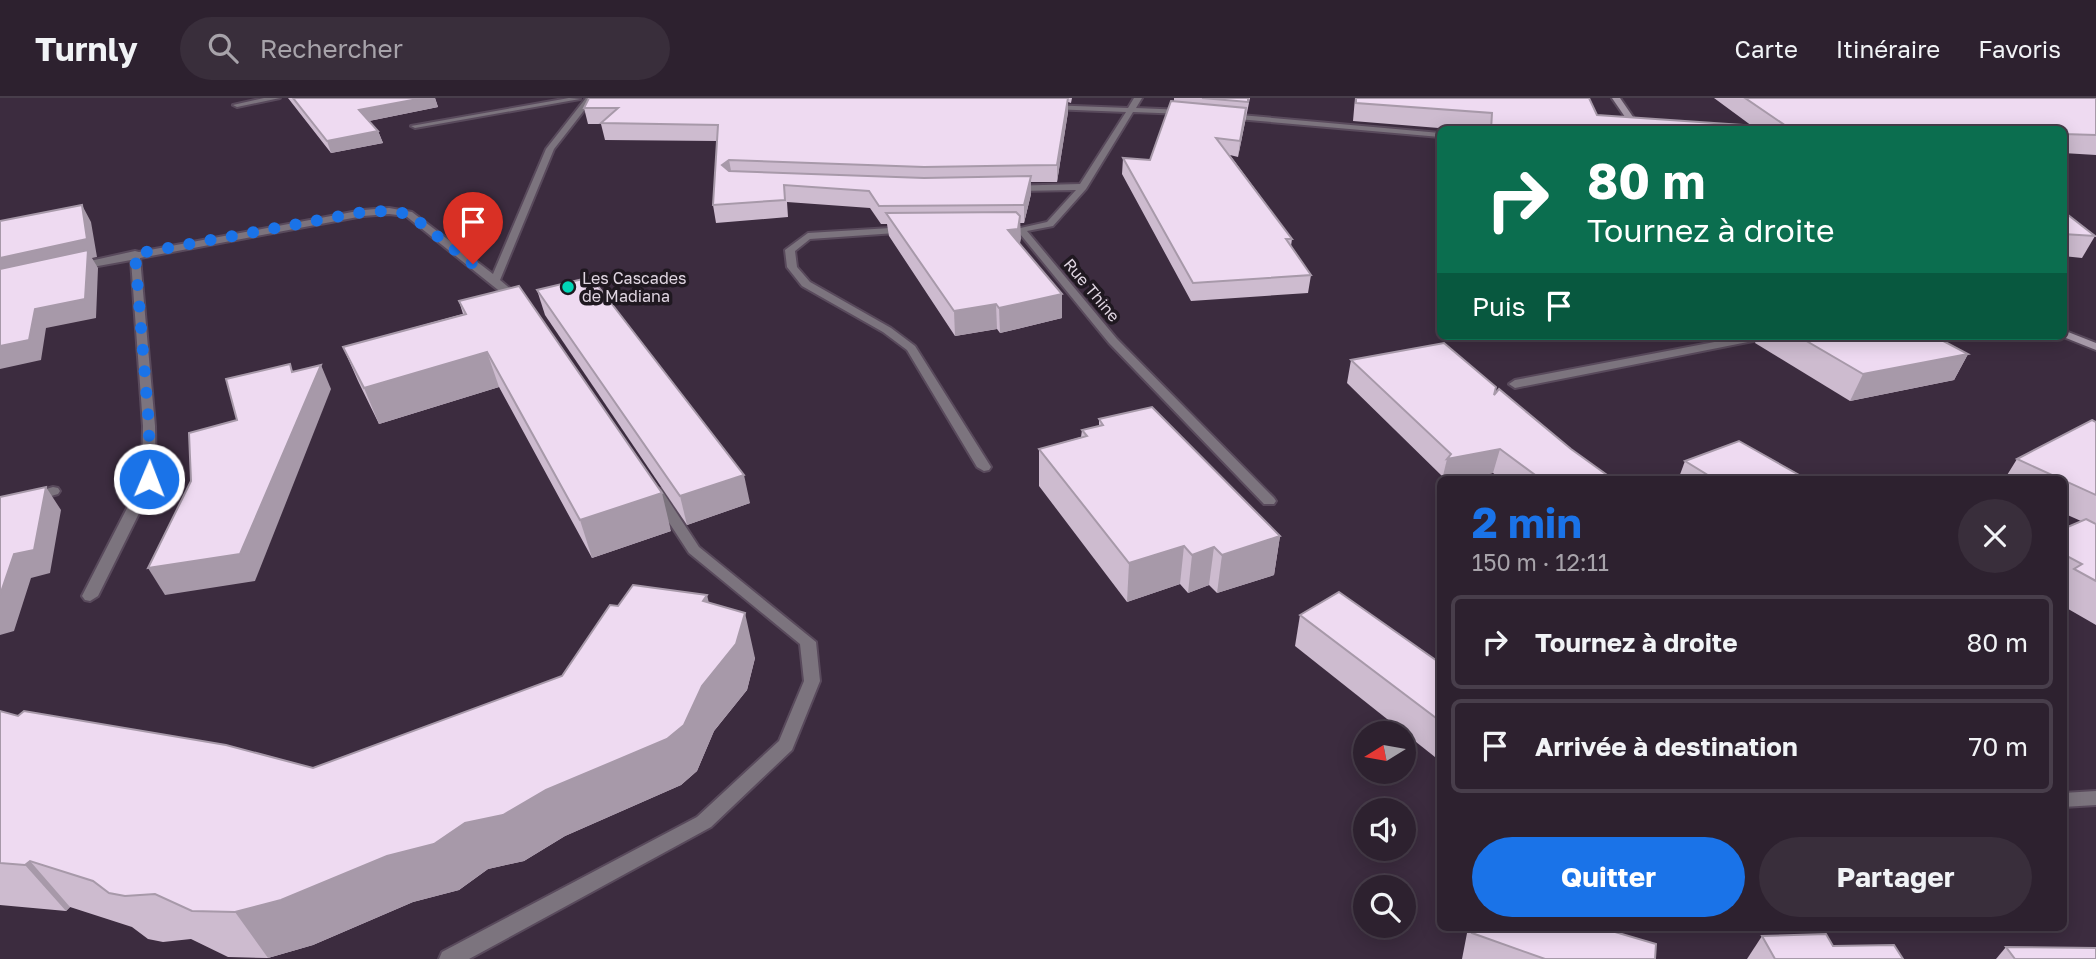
<!DOCTYPE html>
<html lang="fr">
<head>
<meta charset="utf-8">
<style>
  :root { --surface:#2d212f; --page:#392e3b; --text:#f1f3f6; --muted:#a7a3aa; --line:#483e4b; --accent:#1a73e8 }
  body { margin:0; font-family:"Golos Text",sans-serif; background:var(--page); color:var(--text); height:100vh; display:flex; flex-direction:column; font-size:26px; white-space:nowrap }
  * { box-sizing:border-box; margin:0 }
  p { font-size:23px; color:var(--muted) }
  .icon { flex:none; width:38px; height:38px; fill:none; stroke:currentColor; stroke-width:2; stroke-linecap:round; stroke-linejoin:round }
  .map { position:relative; flex:1; overflow:hidden }
  .details { position:absolute; left:1437px; top:378px; width:630px; height:455px; display:flex; flex-direction:column; background:var(--surface); border-radius:10px; box-shadow:0 4px 18px #0003,0 0 0 2px var(--line) }
  .details>* { flex:none }
  .guide { position:absolute; left:1437px; top:28px; width:630px; height:214px; border-radius:10px; box-shadow:0 4px 18px #0003,0 0 0 2px var(--line); background:#0b6e4f; color:#fff; overflow:hidden }
  .needle { width:46px; rotate:259deg }
  .controls { position:absolute; left:1353px; top:623px; display:grid; gap:14px }
  .controls a { display:grid; place-items:center; width:63px; height:63px; border-radius:50%; background:var(--surface); box-shadow:0 4px 18px #0003,0 0 0 2px var(--line); font-size:35px }
  .pin { position:absolute; display:grid; place-items:center; width:60px; height:60px; color:#fff; margin:-72px -30px; border-radius:50% 50% 50% 0; rotate:-45deg; box-shadow:0 0 7px #0007 }
  .pin .icon { rotate:45deg }
  .me { position:absolute; width:77px; margin:-38px; rotate:1deg; stroke-linejoin:round; filter:drop-shadow(0 0 5px #0008) }
  .turn { display:flex; align-items:center; gap:24px; height:147px; padding:0 35px; font-size:32px }
  .turn .icon { width:91px; height:91px; stroke-width:2.5 }
  .turn b { display:block; font-size:49px; line-height:60px }
  .then { display:flex; align-items:center; height:66px; padding:0 35px; background:#0003; gap:14px; font-size:26px }
  .round { display:grid; place-items:center; flex:none; width:74px; height:74px; border-radius:37px; background:var(--page) }
  .headline { display:flex; align-items:center; justify-content:space-between; height:119px; padding:0 35px }
  h1 { font-size:42px; font-weight:700; line-height:52px; color:var(--accent) }
  .primary-button { display:flex; gap:14px; margin-top:auto; padding:14px 35px }
  .primary-button a { flex:1; height:80px; border-radius:42px; background:var(--accent); color:#fff; font-size:28px; font-weight:700; line-height:80px; text-align:center }
  .primary-button a+a { background:var(--page); color:var(--text) }
  ul { padding:0; list-style:none }
  li { display:flex; align-items:center; gap:21px; height:94px; margin:0 14px 10px; padding:0 21px; border:4px solid var(--line); border-radius:10px }
  li div { flex:1 }
  li b { display:block; font-size:26px }
  li em { font-style:normal }
  header { display:flex; align-items:center; gap:42px; box-sizing:border-box; height:98px; padding:0 35px; background:var(--surface); border-bottom:2px solid var(--line) }
  header strong { font-size:33px }
  nav { display:flex; gap:38px; margin-inline-start:auto; font-size:24px }
  .search { width:490px; height:63px; background:var(--page); display:flex; align-items:center; gap:18px; box-sizing:border-box; padding:0 24px; border-radius:38px; color:var(--muted); font-size:26px }
  .map>svg:first-child { display:block }
</style>
</head>
<body>
<header>
<strong>Turnly</strong>
<div class="search"><svg class="icon" aria-label="search" viewBox="0 0 24 24"><circle cx="10" cy="10" r="6"/><path d="M15 15l6 6"/></svg>Rechercher</div>
<nav><a>Carte</a><a>Itinéraire</a><a>Favoris</a></nav>
</header>
<div class="map">
<svg width="2096" height="861" viewBox="0 0 2096 861">
  <rect width="100%" height="100%" fill="#3c2c3f"/>
  <g fill="none" stroke-linecap="round" stroke-linejoin="round">
    <defs>
      <g id="street">
        <path d="M264 0H280L237 9 233 7Z"/>
        <path d="M569 0 580 1 415 30 411 28Z"/>
        <path d="M586 0 593 1 554 51 500 182 521 200V204H513L406 118 389 116 363 118 140 160 155 328 156 381 98 498 90 503 85 502 82 498 142 381 143 328 131 162 76 172 72 171V167L135 153 139 154 363 112 389 110 412 114 493 176 546 51Z"/>
        <path d="M1134 0H1142L1136 10 1184 12 1188 14 1184 16 1133 14 1086 91 1053 128 1027 133 1117 241 1274 400 1276 403 1274 406H1264L1109 245 1016 131 1047 124 1076 92 1011 93 1007 90 1008 88 1080 86 1126 14 1051 11 1047 9 1048 7 1128 10Z"/>
        <path d="M1229 16 1440 35V39L1226 20V16Z"/>
        <path d="M907 129 912 132 910 134 810 141 795 153 797 169 810 184 891 230 915 248 991 369 989 372 984 373 977 369 907 252 883 234 802 188 787 169 785 152 808 135Z"/>
        <path d="M1746 238H1769L1763 241 1515 290 1509 286 1515 282Z"/>
        <path d="M53 389 58 390 60 393 58 396 0 413V405Z"/>
        <path d="M656 390 661 391 699 449 816 544 820 583 792 652 711 729 469 861H439L442 854 697 719 779 643 804 583 800 546 689 455 649 394Z"/>
        <path d="M2096 693V707L2063 709V695Z"/>
      </g>
      <g id="secondary">
        <path d="M1612 0H1620L1642 32H1634Z"/>
        <path d="M2063 232 2096 245V252L2061 238H2063Z"/>
      </g>
    </defs>
    <use href="#street" stroke="#594a5c" stroke-width="4"/>
    <use href="#secondary" stroke="#594a5c" stroke-width="4"/>
    <use href="#street" fill="#7c747e" fill-rule="evenodd"/>
    <use href="#secondary" fill="#a699a8" fill-rule="evenodd"/>
  </g>
  <g fill="#cdbbcf">
    <path d="M288 0H435L438 9 369 23 378 33 383 45 331 55Z"/>
    <path d="M589 0H1072L1071 5 1068 4V14L1057 84H1031V96L1024 125H1020V146L1062 196V220L1000 235 997 231 955 238 889 138 887 126H881L870 110 787 104 788 119 716 125 713 107 717 43 605 42 601 26H588L584 10Z"/>
    <path d="M1174 0H1250L1238 59 1230 57 1292 141 1291 148 1311 177 1308 195 1191 203 1122 76 1123 60 1150 62 1174 3Z"/>
    <path d="M1355 0H1589L1597 17 1752 28 1714 0H2096V57L2063 55V32H1463L1353 23Z"/>
    <path d="M2063 113 2095 138 2082 160 2063 158Z"/>
    <path d="M537 192 750 405 687 427 545 217Z"/>
    <path d="M459 203 671 433 592 460 499 289 379 326 358 283 343 249 463 216Z"/>
    <path d="M1758 238H1934L1968 256 1954 282 1850 303 1755 245Z"/>
    <path d="M1351 262 1494 297 1614 382H1502L1493 375 1460 382H1442V378L1347 285Z"/>
    <path d="M1099 321 1280 438 1274 477 1217 495 1209 487 1188 495 1180 486 1127 504 1039 388V351L1081 339 1082 332 1099 328Z"/>
    <path d="M2096 324V527L2063 508V431L2081 423 2063 415V382H2004L2017 361Z"/>
    <path d="M1685 363 1808 382H1678Z"/>
    <path d="M709 505 755 560 747 592 714 633 697 673 681 687 565 738 524 763 488 771 459 792 413 804 313 847 268 860 228 859 191 841 163 844 148 841 132 829 70 809 66 813 0 807V613L18 618 313 670 562 578 618 508Z"/>
    <path d="M1300 517 1440 565V663L1295 548Z"/>
    <path d="M1468 830H1615V834L1655 861H1462Z"/>
    <path d="M1762 838 1833 848 1903 861H1747Z"/>
    <path d="M2006 849 2096 861H1996Z"/>
  </g>
  <g fill="#a799a9">
    <path d="M423 0H435L438 9 364 24 359 12Z"/>
    <path d="M1068 0V14L1057 84V67Z"/>
    <path d="M1246 10 1245 24 1238 59 1240 43Z"/>
    <path d="M378 33 383 45 331 55 327 43Z"/>
    <path d="M729 62 732 78 722 67Z"/>
    <path d="M1031 78V96L1024 125V107Z"/>
    <path d="M82 107 91 124 97 159 92 160 98 170 96 220 46 230 41 262 0 271V248L35 211 0 181V160Z"/>
    <path d="M1020 118 1021 141 1018 154 1008 132Z"/>
    <path d="M1062 196V220L1000 235 999 210Z"/>
    <path d="M996 206 997 231 955 238 954 213Z"/>
    <path d="M487 254 499 289 379 326 364 290Z"/>
    <path d="M1968 256 1954 282 1850 303 1863 276Z"/>
    <path d="M321 267 331 291 255 483 165 497 148 470Z"/>
    <path d="M1500 351 1493 375 1460 382H1442L1447 361Z"/>
    <path d="M744 377 750 405 687 427 680 398Z"/>
    <path d="M46 389 61 412 50 475 31 480 14 533 0 537V497L14 456Z"/>
    <path d="M662 395 671 433 592 460 580 422Z"/>
    <path d="M1280 438 1274 477 1217 495 1222 457Z"/>
    <path d="M1184 448 1180 486 1127 504 1129 465Z"/>
    <path d="M1214 449 1209 487 1188 495 1192 457Z"/>
    <path d="M707 497 718 542 703 503Z"/>
    <path d="M745 515 755 560 747 592 714 633 697 673 681 687 565 738 524 763 488 771 459 792 413 804 313 847 268 860 235 814 465 725 702 588Z"/>
    <path d="M30 763 70 809 66 813 25 767Z"/>
  </g>
  <g fill="#eedaf1" stroke="#a799a9" stroke-width="2">
    <path d="M293 0H423L359 12 378 33 327 43Z"/>
    <path d="M589 0H1068L1057 67 924 69 729 62 722 67 729 73 924 80 1031 78 1024 107 879 108 869 93 784 87 785 102 713 107 718 27 601 25 618 10H584Z"/>
    <path d="M1202 0H1248V4Z"/>
    <path d="M1356 0H1589L1597 17 1789 30 1745 0H2096V37L2063 36V32H1491L1492 15 1356 5Z"/>
    <path d="M1171 3 1246 10 1240 43 1216 40 1292 141H1286L1311 177 1193 185 1123 60 1150 62Z"/>
    <path d="M82 107 87 141 0 160V123Z"/>
    <path d="M2063 113 2095 138 2063 136Z"/>
    <path d="M1016 114 1020 118 1018 131 1008 132 1062 196 999 210 996 206 954 213 886 115Z"/>
    <path d="M88 152 85 201 35 211 29 242 0 248V171Z"/>
    <path d="M591 179 744 377 680 398 537 192Z"/>
    <path d="M519 188 662 395 580 422 487 254 364 290 343 249 466 216 459 203Z"/>
    <path d="M1798 238H1934L1968 256 1863 276Z"/>
    <path d="M1444 245 1496 289 1494 297 1499 291 1571 351 1614 382H1542L1500 351 1447 361 1451 356 1351 262Z"/>
    <path d="M290 266 292 274 321 267 240 456 148 470 191 383 189 335 237 322 226 281Z"/>
    <path d="M1152 309 1280 438 1222 457 1214 449 1192 457 1184 448 1129 465 1039 351 1087 338 1082 332 1103 327 1099 321Z"/>
    <path d="M2092 322 2096 324V397L2017 361Z"/>
    <path d="M1739 343 1808 382H1716L1685 363Z"/>
    <path d="M46 389 34 452 14 456 0 497V399Z"/>
    <path d="M2086 421 2096 426V483L2074 471 2082 466 2063 456V431Z"/>
    <path d="M633 487 707 497 703 503 745 515 736 546 702 588 684 627 667 641 546 692 503 717 465 725 434 746 387 758 281 802 235 814 192 813 155 796 125 798 109 795 93 783 30 763 25 767 0 765V613L18 618 24 613 226 647 313 670 562 578 610 507 618 508Z"/>
    <path d="M1339 494 1440 565V623L1300 517Z"/>
    <path d="M1473 830H1615V834L1656 846 1655 861H1545L1472 835Z"/>
    <path d="M1826 836 1833 848 1894 847 1903 861H1775L1762 838Z"/>
    <path d="M2006 849 2096 850V861H2015Z"/>
  </g>
  <g fill="none" stroke-linecap="round" stroke-linejoin="round">
    <path stroke="#1a73e8" stroke-width="12" stroke-dasharray="0 21.6" d="M149 381V328L135 156 363 114 389 113 409 116 473 166"/>
  </g>
  <circle fill="#01d5b6" stroke="#1f1820" stroke-width="2.5" cx="568" cy="189" r="7"/>
  <g text-anchor="middle" stroke-width="7" stroke-linejoin="round" paint-order="stroke">
    <g font-size="16" fill="#dfd5e1" stroke="#1f1820" text-anchor="start">
      <text x="582" y="186">Les Cascades<tspan x="582" dy="18">de Madiana</tspan></text>
    </g>
    <g font-size="16" fill="#dfd5e1" stroke="#1f1820">
      <text transform="translate(1092 192) rotate(50)" y="6">Rue Thine</text>
    </g>
  </g>
</svg>
<div class="controls">
<a><svg class="needle" viewBox="-14 -14 28 28"><path d="M0-13l5 13h-10z" fill="#e53935"/><path d="M0 13l5-13h-10z" fill="#a7a3aa"/></svg></a>
<a><svg class="icon" aria-label="sound" viewBox="0 0 24 24"><path d="M4 9h4l5-4v14l-5-4H4zM17 9q2 3 0 6"/></svg></a>
<a><svg class="icon" aria-label="search" viewBox="0 0 24 24"><circle cx="10" cy="10" r="6"/><path d="M15 15l6 6"/></svg></a>
</div>
<div class="pin" style="left:473px;top:166px;background:#d93025"><svg class="icon" aria-label="arrive" viewBox="0 0 24 24"><path d="M6 21V4h12l-3 4 3 4H6"/></svg></div>
<svg class="me" style="left:149px;top:381px" viewBox="-20 -20 40 40"><circle r="17" fill="#1a73e8" stroke="#fff" stroke-width="3"/><path d="M0-11L8 9 0 5-8 9z" fill="#fff"/></svg>
<div class="guide">
<div class="turn"><svg class="icon" aria-label="right" viewBox="0 0 24 24"><path d="M7 20v-9h11M14 6l5 5-5 5"/></svg><div><b>80 m</b>Tournez à droite</div></div>
<div class="then">Puis<svg class="icon" aria-label="arrive" viewBox="0 0 24 24"><path d="M6 21V4h12l-3 4 3 4H6"/></svg></div>
</div>
<section class="details">
<div class="headline"><div><h1>2 min</h1><p>150 m · 12:11</p></div><a class="round"><svg class="icon" aria-label="close" viewBox="0 0 24 24"><path d="M6 6l12 12M18 6L6 18"/></svg></a></div>
<ul>
<li><svg class="icon" aria-label="right" viewBox="0 0 24 24"><path d="M7 20v-9h11M14 6l5 5-5 5"/></svg><div><b>Tournez à droite</b></div><em>80 m</em></li>
<li><svg class="icon" aria-label="arrive" viewBox="0 0 24 24"><path d="M6 21V4h12l-3 4 3 4H6"/></svg><div><b>Arrivée à destination</b></div><em>70 m</em></li>
</ul>
<div class="primary-button"><a>Quitter</a><a>Partager</a></div>
</section>
</div>
</body>
</html>
